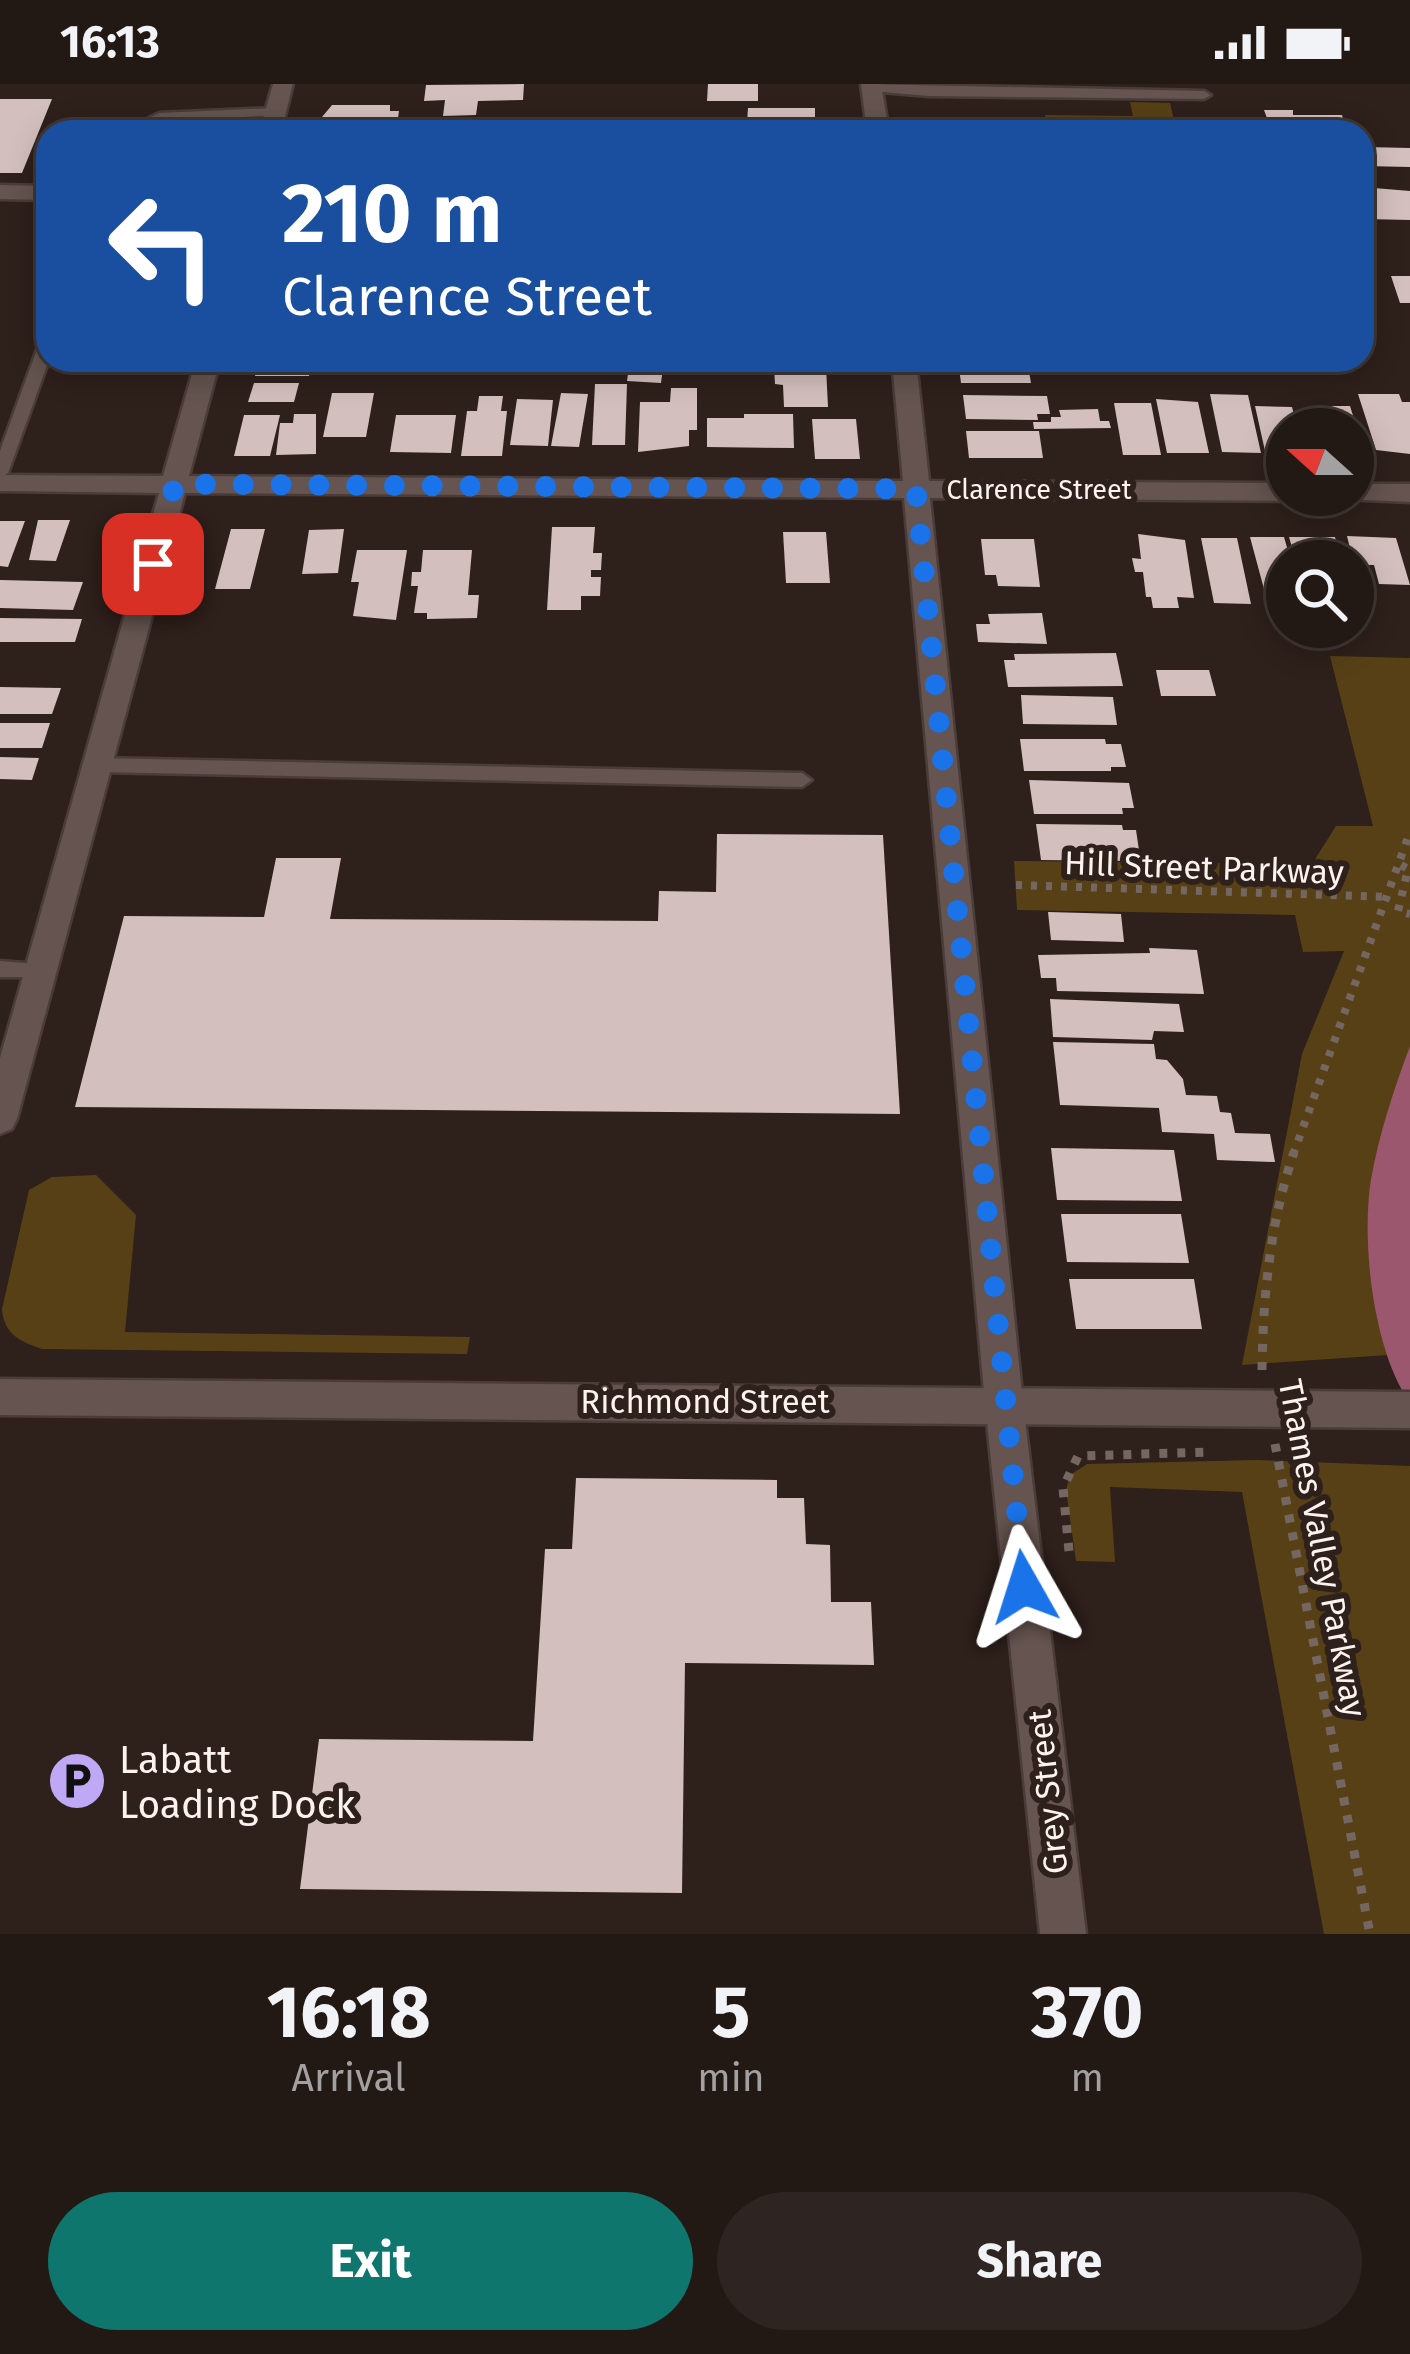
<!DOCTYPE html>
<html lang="en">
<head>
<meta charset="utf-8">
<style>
  :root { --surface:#221814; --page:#2e2522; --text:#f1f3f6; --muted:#a2a0a0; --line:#3f3734; --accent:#0f766e }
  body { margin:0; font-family:"Fira Sans",sans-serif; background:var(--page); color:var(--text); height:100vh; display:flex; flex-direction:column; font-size:45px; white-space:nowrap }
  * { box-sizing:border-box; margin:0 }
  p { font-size:39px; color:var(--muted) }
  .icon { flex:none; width:66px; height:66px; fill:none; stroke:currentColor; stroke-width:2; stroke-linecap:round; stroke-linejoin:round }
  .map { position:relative; height:1850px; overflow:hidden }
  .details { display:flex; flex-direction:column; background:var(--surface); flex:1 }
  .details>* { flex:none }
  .banner { position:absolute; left:36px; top:36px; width:1338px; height:252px; border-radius:36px; box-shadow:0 6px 30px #0003,0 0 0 3px var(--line); background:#1a4fa0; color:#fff; overflow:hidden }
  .needle { width:78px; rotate:291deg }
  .tools { position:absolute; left:1266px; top:324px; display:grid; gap:24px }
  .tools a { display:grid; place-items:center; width:108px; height:108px; border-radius:50%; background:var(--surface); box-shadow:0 6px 30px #0003,0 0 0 3px var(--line); font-size:60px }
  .pin { position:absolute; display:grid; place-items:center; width:102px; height:102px; color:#fff; margin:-51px; border-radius:24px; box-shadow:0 6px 18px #0006 }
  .me { position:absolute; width:132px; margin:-66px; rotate:354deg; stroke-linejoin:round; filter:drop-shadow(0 0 9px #0008) }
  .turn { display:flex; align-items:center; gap:42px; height:252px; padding:0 48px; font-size:54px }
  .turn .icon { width:156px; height:156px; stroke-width:2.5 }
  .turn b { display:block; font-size:84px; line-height:102px }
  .eta { display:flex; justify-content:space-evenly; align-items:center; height:204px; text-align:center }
  .eta b { font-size:72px; font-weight:700; line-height:84px }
  .button { display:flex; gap:24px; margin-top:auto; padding:24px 48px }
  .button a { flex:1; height:138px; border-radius:72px; background:var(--accent); color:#fff; font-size:48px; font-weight:700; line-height:138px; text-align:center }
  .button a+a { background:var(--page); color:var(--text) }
  .status { display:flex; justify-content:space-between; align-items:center; height:84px; padding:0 60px; background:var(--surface); direction:ltr }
  .status svg { height:33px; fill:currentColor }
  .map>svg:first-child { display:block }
</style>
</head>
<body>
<div class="status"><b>16:13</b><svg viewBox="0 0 49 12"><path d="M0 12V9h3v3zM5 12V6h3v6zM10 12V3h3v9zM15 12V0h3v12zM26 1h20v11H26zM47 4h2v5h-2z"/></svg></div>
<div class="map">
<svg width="1410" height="1850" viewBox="0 0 1410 1850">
  <rect width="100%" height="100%" fill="#2e201b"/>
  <g fill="#574015">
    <path d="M1130 18 1170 19 1177 48H1047L1045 31 1133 32Z"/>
    <path d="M1330 572 1410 574V962L1371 1098 1369 1159 1377 1234 1388 1271 1242 1281 1302 970 1344 867 1303 868 1295 831 1017 826 1014 777 1312 780 1336 742H1373Z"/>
    <path d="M96 1091 136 1131 125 1248 470 1253 467 1270 42 1265C19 1257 4 1250 2 1225L29 1106 52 1093Z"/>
    <path d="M1257 1376 1410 1382V1850H1324L1242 1408 1110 1403 1115 1478 1076 1477 1066 1406 1070 1391 1087 1380Z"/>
  </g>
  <path fill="#9b576e" d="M1410 962V1319C1373 1267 1361 1158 1371 1095 1379 1050 1394 1005 1410 962Z"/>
  <g fill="#d3bfbe">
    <path d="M524 0 523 16 478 17 476 31 443 32 445 16 424 17 426 1Z"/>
    <path d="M708 0H758V17H707Z"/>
    <path d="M0 15H52L22 89H0Z"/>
    <path d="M332 21H390V27H399L398 34H387L385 41H329L330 33H322Z"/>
    <path d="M748 24H815V39L747 38Z"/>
    <path d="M1264 26H1293V31H1342L1347 48H1272Z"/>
    <path d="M940 36 994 37 995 48H941Z"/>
    <path d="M1181 37 1224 38 1225 48H1184Z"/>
    <rect x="753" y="42" width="72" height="6"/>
    <path d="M1365 63 1410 64V83L1362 82Z"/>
    <path d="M1362 103 1410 107V136L1365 135Z"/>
    <path d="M1391 192H1410V219H1400Z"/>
    <path d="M259 276H322L320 287H310L309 292H255Z"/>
    <path d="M630 276H664L661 299 627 297Z"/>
    <path d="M958 276H1027L1031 299H961Z"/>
    <path d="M774 283H826L828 323H784L783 301 775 300Z"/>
    <path d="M254 299H299L294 318H248Z"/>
    <path d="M595 300H627L625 361H592Z"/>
    <path d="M671 304H697V346H689V362L638 368 640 318H670Z"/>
    <path d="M332 309H374L366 353H323Z"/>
    <path d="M561 309 588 310 579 363 551 362Z"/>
    <path d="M1210 310 1248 311 1261 369 1222 368Z"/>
    <path d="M1358 310H1399L1402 318H1410V370L1376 366Z"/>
    <path d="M963 311 1047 312 1050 330H1037L1038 336 966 335Z"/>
    <path d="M479 312H503L501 327H507L502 372H461L467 327H477Z"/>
    <path d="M517 315 553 316 548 362 510 361Z"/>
    <path d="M1156 315 1198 318 1209 369H1167Z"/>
    <path d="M1114 319H1151L1161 371H1123Z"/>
    <path d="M1255 322 1292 323 1298 345H1287V374L1281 367H1265Z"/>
    <path d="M1326 322H1350L1367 376H1353V345H1314L1312 338H1325L1322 327H1327Z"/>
    <path d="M1098 325 1100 337H1109L1111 344 1034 345 1033 338H1051V333H1061L1059 326Z"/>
    <path d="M294 330H316V370L276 371 280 339H293Z"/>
    <path d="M744 330H793L794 364 707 363V334H744Z"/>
    <path d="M244 331H280L270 372H234Z"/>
    <path d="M396 331H456L451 369 390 368Z"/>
    <path d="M812 335H856L860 375H815Z"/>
    <path d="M966 347H1039L1043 374H969Z"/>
    <path d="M38 436H70L56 477 29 476Z"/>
    <path d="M0 437H25L8 483 0 482Z"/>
    <path d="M552 443H595L593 469H602L601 486H591V493H601L600 512H581V526H547Z"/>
    <path d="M231 445H265L250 505H215Z"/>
    <path d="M344 445 338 489 302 490 309 446Z"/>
    <path d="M783 448H826L830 499H786Z"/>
    <path d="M1138 450 1185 456 1194 514 1177 513 1179 524H1153L1151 513H1146L1143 488H1135L1132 474 1141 475Z"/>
    <path d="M1347 452 1396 454 1410 501 1379 500 1374 481H1354Z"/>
    <path d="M1250 453H1284L1291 477H1287V520H1268Z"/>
    <path d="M1289 453H1335L1341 477H1296Z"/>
    <path d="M1201 454H1237L1251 520 1214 519Z"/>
    <path d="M981 455H1034L1040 503 998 502 996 491H985Z"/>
    <path d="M357 466H407L396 536 353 532 359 498H351Z"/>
    <path d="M423 466H472L468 511H479L477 534 427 535V529H414L418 502H411L412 488H421Z"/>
    <path d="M0 496 83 498 73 526 0 524Z"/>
    <path d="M1042 529 1047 560 978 558 976 540H990L988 530Z"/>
    <path d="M0 534 82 535 75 558H0Z"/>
    <path d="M1116 569 1123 602 1008 603 1004 576H1015L1014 570Z"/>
    <path d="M1156 586H1209L1216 612H1161Z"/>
    <path d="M0 603 61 604 52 630H0Z"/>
    <path d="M1021 611 1113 613 1117 641 1023 640Z"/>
    <path d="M0 639H50L42 664H0Z"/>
    <path d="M1020 655H1105L1106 660H1121L1126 683H1111V687H1024Z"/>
    <path d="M0 673 39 674 32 696 0 695Z"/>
    <path d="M1029 696 1129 699 1134 724H1122L1123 730H1034Z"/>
    <path d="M1036 740 1122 741 1123 746H1136L1140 773H1129L1130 777 1041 776Z"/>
    <path d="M717 750 883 751 900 1030 75 1023 124 832 264 833 276 774H341L330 835 658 837 659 807 716 808Z"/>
    <path d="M1048 828 1121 830 1124 858 1051 856Z"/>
    <path d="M1149 864 1197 866 1204 910 1057 907 1056 894H1041L1038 871 1150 869Z"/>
    <path d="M1050 915 1179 920 1184 948 1154 947 1152 956 1053 953Z"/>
    <path d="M1053 958 1154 960 1156 975 1167 976 1183 995 1186 1011 1217 1012 1220 1028 1231 1029 1235 1049 1270 1050 1275 1078 1217 1076 1214 1050 1162 1048 1159 1024 1060 1021Z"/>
    <path d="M1051 1064 1174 1066 1182 1117 1057 1116Z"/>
    <path d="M1061 1130H1181L1189 1179 1067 1178Z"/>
    <path d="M1069 1195H1194L1202 1245H1076Z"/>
    <path d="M576 1394 777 1396V1414H804L806 1460 830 1461 831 1518H871L874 1581 685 1579 682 1809 300 1805 319 1655 533 1657 545 1465H572Z"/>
  </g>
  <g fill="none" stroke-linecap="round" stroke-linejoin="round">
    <defs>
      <g id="service">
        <path d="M866 0 1204 7 1211 11 1204 15 928 12 871 7 864 3Z"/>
        <path d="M275 24 280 25V31L162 37 139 48H121L159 29Z"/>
        <path d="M48 252 49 276 8 389 0 394V367L40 257Z"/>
        <path d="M98 674 802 689 812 696 802 703 98 688 89 681Z"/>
        <path d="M0 877 48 881 51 887 48 893H0Z"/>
      </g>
      <g id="minor">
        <path d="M273 0H293L281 48H259Z"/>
        <path d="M861 0H881L889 48H867Z"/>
        <path d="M0 101 48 102V116L0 115Z"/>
        <path d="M196 276H220L189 392 903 397 892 276H916L929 397 1287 399V411H1298L1287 417 930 414 1023 1319 1086 1850H1040L985 1319 904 414 185 409 17 1035 12 1045 0 1050V974L159 409 0 407V391L163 392Z"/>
        <path d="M1353 400H1410V418L1344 415 1341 411H1353Z"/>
      </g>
      <path id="tertiary" d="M0 1295 1410 1308V1344L0 1331Z"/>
    </defs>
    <use href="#service" stroke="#493c39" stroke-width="5"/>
    <use href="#minor" stroke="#493c39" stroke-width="5"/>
    <use href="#tertiary" stroke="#493c39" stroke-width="5"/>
    <g stroke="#746762" stroke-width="8" stroke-dasharray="6 9" stroke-linecap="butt">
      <path d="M1401 781 1408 785 1398 827 1410 830"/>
      <path d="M1016 801 1391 813"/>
      <path d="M1293 1071 1410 748"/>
    </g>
    <g stroke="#746762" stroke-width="9" stroke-dasharray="8 10" stroke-linecap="butt">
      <path d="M1262 1286C1263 1212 1270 1139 1294 1068"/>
      <path d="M1275 1360 1370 1850"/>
      <path d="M1069 1467 1063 1404 1078 1372 1211 1368"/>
    </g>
    <use href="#service" fill="#65544f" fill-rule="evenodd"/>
    <use href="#minor" fill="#65544f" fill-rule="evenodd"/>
    <use href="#tertiary" fill="#65544f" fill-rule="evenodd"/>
  </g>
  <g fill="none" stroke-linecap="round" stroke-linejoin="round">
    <path stroke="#1a73e8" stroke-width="21" stroke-dasharray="0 37.8" d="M153 480 175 400 916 405 1024 1503"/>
  </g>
  <defs>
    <symbol id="parking-disc" viewBox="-11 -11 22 22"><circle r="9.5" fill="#bfa8f4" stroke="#2e201b"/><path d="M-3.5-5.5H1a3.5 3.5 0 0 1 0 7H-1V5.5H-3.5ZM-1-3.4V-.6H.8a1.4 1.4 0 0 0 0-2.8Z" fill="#111"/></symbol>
  </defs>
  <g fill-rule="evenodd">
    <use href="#parking-disc" x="44" y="1664" width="66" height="66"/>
  </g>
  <g text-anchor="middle" stroke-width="12" stroke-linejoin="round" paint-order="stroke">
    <g font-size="27" fill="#fcf2ee" stroke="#2e201b">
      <text x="1039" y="415">Clarence Street</text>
    </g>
    <g font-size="33" fill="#fcf2ee" stroke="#2e201b">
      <text transform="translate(1204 783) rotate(2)" y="12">Hill Street Parkway</text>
      <text x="705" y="1329">Richmond Street</text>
      <text transform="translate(1323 1464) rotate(79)" y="12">Thames Valley Parkway</text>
      <text transform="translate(1047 1708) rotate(-96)" y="12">Grey Street</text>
    </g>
    <g font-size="39" fill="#fcf2ee" stroke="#2e201b" text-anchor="start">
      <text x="119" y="1689">Labatt<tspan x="119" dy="45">Loading Dock</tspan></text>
    </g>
  </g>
</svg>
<div class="tools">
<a><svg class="needle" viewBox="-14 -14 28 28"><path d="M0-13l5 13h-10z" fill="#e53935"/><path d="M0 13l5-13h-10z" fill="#a2a0a0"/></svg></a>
<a><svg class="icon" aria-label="search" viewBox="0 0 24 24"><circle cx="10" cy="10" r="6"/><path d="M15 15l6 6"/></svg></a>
</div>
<div class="pin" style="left:153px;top:480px;background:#d93025"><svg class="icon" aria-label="arrive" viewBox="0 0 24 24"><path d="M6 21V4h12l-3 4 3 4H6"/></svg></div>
<svg class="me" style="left:1024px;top:1503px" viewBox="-20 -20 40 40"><path d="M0-17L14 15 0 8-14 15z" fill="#1a73e8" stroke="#fff" stroke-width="4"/></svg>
<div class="banner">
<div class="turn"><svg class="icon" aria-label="left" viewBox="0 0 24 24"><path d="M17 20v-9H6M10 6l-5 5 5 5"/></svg><div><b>210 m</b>Clarence Street</div></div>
</div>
</div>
<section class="details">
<div class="eta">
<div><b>16:18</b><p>Arrival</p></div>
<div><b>5</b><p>min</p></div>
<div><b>370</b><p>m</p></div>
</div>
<div class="button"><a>Exit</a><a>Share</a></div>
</section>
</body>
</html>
